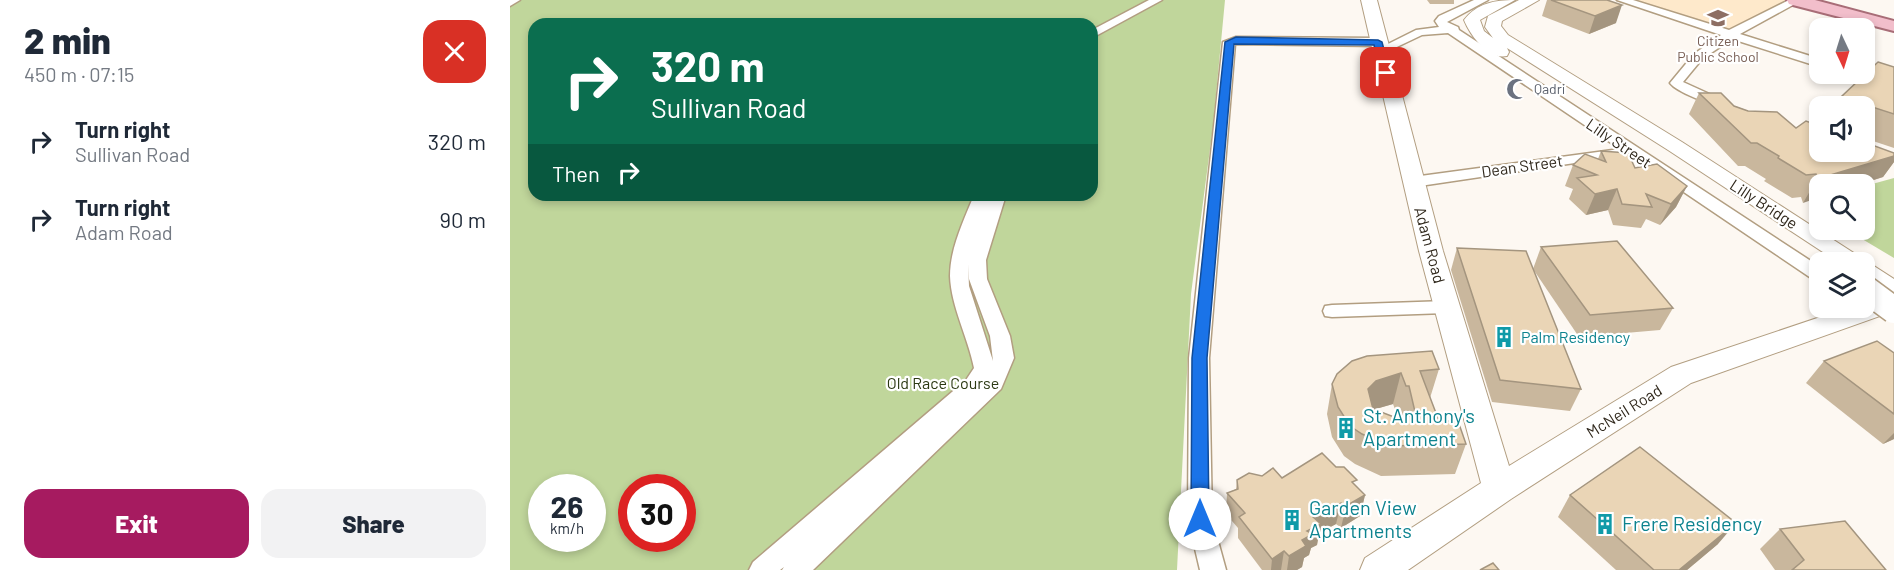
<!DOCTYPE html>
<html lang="en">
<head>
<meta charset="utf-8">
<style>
  :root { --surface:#fff; --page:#f2f2f3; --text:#1f2937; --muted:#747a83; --accent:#a61b60 }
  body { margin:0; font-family:Barlow,sans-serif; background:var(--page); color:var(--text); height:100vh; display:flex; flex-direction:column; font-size:22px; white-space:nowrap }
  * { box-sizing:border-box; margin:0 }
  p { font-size:20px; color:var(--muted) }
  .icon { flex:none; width:33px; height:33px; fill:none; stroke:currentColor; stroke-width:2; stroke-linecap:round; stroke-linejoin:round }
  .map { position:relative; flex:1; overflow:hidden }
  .side { display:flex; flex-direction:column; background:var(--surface); width:510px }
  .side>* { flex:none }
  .hud { position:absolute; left:18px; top:18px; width:570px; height:183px; border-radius:18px; box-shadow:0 3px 9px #0003; background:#0b6e4f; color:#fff; overflow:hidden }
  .needle { width:39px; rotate:176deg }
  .fabs { position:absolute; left:1299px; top:18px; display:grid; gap:12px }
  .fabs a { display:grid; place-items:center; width:66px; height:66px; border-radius:12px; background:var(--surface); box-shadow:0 3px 9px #0003; font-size:30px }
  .speed { position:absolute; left:18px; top:474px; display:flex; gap:12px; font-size:30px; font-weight:700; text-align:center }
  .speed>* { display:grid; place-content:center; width:78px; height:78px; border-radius:50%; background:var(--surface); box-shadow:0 3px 9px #0003; line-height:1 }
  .speed small { font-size:15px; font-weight:400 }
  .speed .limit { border:9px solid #d22; background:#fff; color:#111 }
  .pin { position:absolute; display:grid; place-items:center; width:51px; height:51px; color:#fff; margin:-26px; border-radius:12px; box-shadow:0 3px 9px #0006 }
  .me { position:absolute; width:66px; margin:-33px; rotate:0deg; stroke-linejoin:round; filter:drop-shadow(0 0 4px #0008) }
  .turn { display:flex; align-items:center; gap:21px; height:126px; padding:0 24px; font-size:27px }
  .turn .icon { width:78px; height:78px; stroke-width:2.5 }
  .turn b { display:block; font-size:42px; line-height:51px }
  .then { display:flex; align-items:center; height:57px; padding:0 24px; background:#0003; gap:12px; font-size:22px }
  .round { display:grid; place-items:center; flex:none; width:63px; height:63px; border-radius:18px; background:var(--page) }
  .overview { display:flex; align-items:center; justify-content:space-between; height:102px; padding:0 24px }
  h1 { font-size:36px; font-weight:800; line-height:45px }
  .button { display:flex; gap:12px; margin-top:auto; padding:12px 24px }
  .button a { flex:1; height:69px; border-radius:18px; background:var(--accent); color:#fff; font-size:24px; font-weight:800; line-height:69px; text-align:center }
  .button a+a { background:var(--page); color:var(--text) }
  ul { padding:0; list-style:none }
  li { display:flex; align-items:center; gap:18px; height:78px; padding:0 24px }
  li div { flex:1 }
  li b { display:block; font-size:22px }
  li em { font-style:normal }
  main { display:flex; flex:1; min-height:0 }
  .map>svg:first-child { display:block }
</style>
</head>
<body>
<main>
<section class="side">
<div class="overview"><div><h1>2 min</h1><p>450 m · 07:15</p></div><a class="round" style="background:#d93025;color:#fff"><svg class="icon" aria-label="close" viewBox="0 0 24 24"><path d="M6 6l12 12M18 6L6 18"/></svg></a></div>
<ul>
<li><svg class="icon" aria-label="right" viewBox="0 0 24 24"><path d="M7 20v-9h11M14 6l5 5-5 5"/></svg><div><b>Turn right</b><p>Sullivan Road</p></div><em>320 m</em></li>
<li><svg class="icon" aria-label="right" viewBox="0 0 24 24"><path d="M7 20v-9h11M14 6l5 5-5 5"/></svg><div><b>Turn right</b><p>Adam Road</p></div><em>90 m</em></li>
</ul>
<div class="button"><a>Exit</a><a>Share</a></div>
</section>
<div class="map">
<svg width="1384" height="570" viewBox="0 0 1384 570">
  <rect width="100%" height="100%" fill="#fdf8f2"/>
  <path fill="#fee9cb" d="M1104 0H1285L1220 36Z"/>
  <g fill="#c0d69b" fill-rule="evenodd">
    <path d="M0 0H715L703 126 681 294 667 570H0ZM24 24H582V195H24ZM32 488H82V538H32ZM122 488H172V538H122Z"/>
    <path d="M1384 178V258L1337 230H1354L1355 186Z"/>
  </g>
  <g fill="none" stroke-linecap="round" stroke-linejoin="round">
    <defs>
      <g id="street">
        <path d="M0 0H10L0 6Z"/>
        <path d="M639 0H652L582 38V30Z"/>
        <path d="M964 0H978L937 22 948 27 949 30 1310 267V282L1304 280 1119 155 903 187 898 185 895 182 898 179 903 177 1110 149 938 33 912 35 870 55 864 51 906 30 929 27 925 21 929 16Z"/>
        <path d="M1107 0H1123L1219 30 1279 0H1292L1230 34 1310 59V67L1222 39 1192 59 1173 82 1217 102 1215 105C1203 107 1167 92 1160 83L1184 54 1211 35Z"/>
        <path d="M726 37 868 38 874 42 868 46 725 44 699 358 702 519 716 570H690L678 519 679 358 713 42Z"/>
        <path d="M1354 73 1384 82V90L1339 77 1337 74Z"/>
        <path d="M464 195H480L460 255 480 195H496L476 260 477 279 500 336 504 358 491 389 303 570H272L274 567 270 570H239L243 562 456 380 464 368C458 337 441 307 440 276 440 248 454 220 464 195ZM458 264 459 279 480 336 483 361 459 286Z"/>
        <path d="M936 301 943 302 945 307 943 312 936 313 822 317 815 316 813 311 815 306 822 305Z"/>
      </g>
      <path id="secondary" d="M851 0H867L933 251 999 466 1161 367 1337 308H1354V302L1373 295 1354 282V262H1328L1158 150 997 48 999 52 997 56C978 60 960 35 954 20 967 3 985 0 1005 0L970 20 974 31 983 38 975 27 978 16 1009 0H1029L992 21 991 26 998 35 1172 142 1384 279V311L1181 383 1001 499 898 570H850L855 558 971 483 909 251Z"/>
      <path id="primary" d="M1277 0H1305L1384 21V31L1279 4Z"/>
    </defs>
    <use href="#street" stroke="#b29e81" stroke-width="3"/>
    <use href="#secondary" stroke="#b29e81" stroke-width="2"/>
    <use href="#primary" stroke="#a86d77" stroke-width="4"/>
    <use href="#street" fill="#fff" fill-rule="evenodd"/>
    <use href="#secondary" fill="#fff" fill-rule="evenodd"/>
    <use href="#primary" fill="#f2becb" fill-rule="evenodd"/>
    <defs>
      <path id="secondary-bridge" d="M1354 288 1384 310"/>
    </defs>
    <use href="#secondary-bridge" stroke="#b29e81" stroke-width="29" stroke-linecap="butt"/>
    <use href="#secondary-bridge" stroke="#fff" stroke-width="26"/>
  </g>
  <g fill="#c9b79d" fill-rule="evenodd">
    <path d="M917 0H944V4H920Z"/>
    <path d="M1037 0H1097L1106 23 1079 34 1032 16Z"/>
    <path d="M1384 67V148L1354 138V106H1325L1331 97Z"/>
    <path d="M1189 93 1286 128 1384 153V162L1373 177 1351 184H1310L1293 203 1291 197 1282 198 1254 181 1256 179 1235 166H1228L1179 114Z"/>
    <path d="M1091 151 1125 168 1177 186 1166 207 1150 225 1136 219 1131 228 1103 225 1098 210 1076 215 1059 199 1063 189 1055 186 1063 165 1088 159Z"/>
    <path d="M1031 247 1163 308 1150 330 1069 337 1023 269Z"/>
    <path d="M947 248 1071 389 1060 411 982 402 941 270Z"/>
    <path d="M1384 353V439L1373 444 1296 383 1314 361Z"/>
    <path d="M929 369 920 398 929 421 956 444 945 474 871 476 845 464 834 456 822 437 817 414 822 384 827 374ZM883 404 888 417H884L865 409Z"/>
    <path d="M752 476 846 486 855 495 850 516 831 528 826 524 809 533 807 545 801 548 799 555 794 558 792 567 787 570H752L728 538V528L716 514 717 493 726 489 727 480Z"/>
    <path d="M1060 495 1208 544 1177 570H1106L1048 517Z"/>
    <path d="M1270 529 1376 570H1265L1250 549Z"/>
  </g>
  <g fill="#a4957f">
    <path d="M1112 5 1106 23 1079 34 1085 16Z"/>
    <path d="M1384 156V162L1373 177 1351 184H1310V197L1293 203 1307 179Z"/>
    <path d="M1177 186 1166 207 1150 225 1161 204Z"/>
    <path d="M1107 189 1098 210 1076 215 1085 194Z"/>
    <path d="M891 373 883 404 859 411 858 389 866 381Z"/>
    <path d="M1384 433V439L1373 444Z"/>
    <path d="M855 495 850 516 831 528 836 506Z"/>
    <path d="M831 503 826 524 809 533 807 545 801 548 799 555 794 558 792 567 787 570H777L779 556 792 540 803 517Z"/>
    <path d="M1226 523 1208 544 1177 570H1169Z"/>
    <path d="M774 551 771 570H761L762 559Z"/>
  </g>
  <g fill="#ead5b6" stroke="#a4957f" stroke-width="1.5" fill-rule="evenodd">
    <path d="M1041 0H1097L1112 5 1085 16Z"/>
    <path d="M1368 62 1384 67V114L1331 97Z"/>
    <path d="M1189 93H1211L1224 106 1238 111 1267 112 1286 128 1296 121 1310 126V152H1354V142L1384 153V156L1307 179 1306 174 1296 175 1268 158 1269 156 1247 143H1241Z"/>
    <path d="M1091 151 1118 153 1125 168 1147 164 1177 186 1161 204 1136 194 1142 207 1112 204 1107 189 1085 194 1067 178 1087 175 1063 165 1075 154 1096 162Z"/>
    <path d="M1107 241 1163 308 1080 315 1031 247Z"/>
    <path d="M947 248 1016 251 1071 389 990 380Z"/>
    <path d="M1367 341 1384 353V414L1314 361Z"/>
    <path d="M922 351 929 369 910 371 929 421H948L956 444 879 446 852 434 840 426 828 407 822 384 827 374 842 361 857 356ZM891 373 896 386H899L906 416 884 417 863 409 858 389 866 381Z"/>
    <path d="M1130 447 1226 523 1169 570H1144L1060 495Z"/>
    <path d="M812 453 826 467H834L847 480 842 482 855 495 836 506 831 503 803 517 811 524 797 531 803 534 792 540 796 546 779 556 774 551 762 559 729 517 735 513 717 493 728 489 727 480 739 473 752 476 763 468 772 478Z"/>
    <path d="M1335 521 1376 570H1282L1294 560 1270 529Z"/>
    <path d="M983 563 989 570H970Z"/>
  </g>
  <path fill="#1a73e8" stroke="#114b97" stroke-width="1.5" d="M726 37 868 40 872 42 880 73 876 76 871 73 864 45 724 44 697 358 699 519 696 525 690 527 684 525 681 519 682 358 715 42Z"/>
  <defs>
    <symbol id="school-bare" viewBox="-9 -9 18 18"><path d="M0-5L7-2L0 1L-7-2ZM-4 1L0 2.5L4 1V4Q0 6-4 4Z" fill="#8d6e63" stroke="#fff" stroke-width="2.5" paint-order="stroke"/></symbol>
    <symbol id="mosque-bare" viewBox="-9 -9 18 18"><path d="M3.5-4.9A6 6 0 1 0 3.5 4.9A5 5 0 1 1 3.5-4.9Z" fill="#6b7280" stroke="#fff" stroke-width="2.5" paint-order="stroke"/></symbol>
    <symbol id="building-bare" viewBox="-9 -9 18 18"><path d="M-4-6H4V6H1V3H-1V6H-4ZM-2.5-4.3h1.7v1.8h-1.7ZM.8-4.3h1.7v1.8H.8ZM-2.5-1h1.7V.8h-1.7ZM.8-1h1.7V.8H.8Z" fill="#0f9aa8" stroke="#fff" stroke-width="2.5" paint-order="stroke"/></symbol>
  </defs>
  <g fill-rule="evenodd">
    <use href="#school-bare" x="1193" y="3" width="30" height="30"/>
    <use href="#mosque-bare" x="992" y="74" width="30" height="30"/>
    <use href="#building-bare" x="979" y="322" width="30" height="30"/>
    <use href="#building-bare" x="821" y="413" width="30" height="30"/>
    <use href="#building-bare" x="767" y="505" width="30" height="30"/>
    <use href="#building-bare" x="1080" y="509" width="30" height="30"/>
  </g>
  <g text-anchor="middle" stroke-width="4.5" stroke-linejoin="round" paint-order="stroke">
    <g font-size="14" fill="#785e54" stroke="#fff">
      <text x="1208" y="46">Citizen<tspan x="1208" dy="16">Public School</tspan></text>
    </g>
    <g font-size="14" fill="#5b616d" stroke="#fff" text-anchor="start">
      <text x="1024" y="94">Qadri</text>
    </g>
    <g font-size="16" fill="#2f271b" stroke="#fff">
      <text transform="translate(1109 143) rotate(34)" y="6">Lilly Street</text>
      <text transform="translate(1012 166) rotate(-8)" y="6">Dean Street</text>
      <text transform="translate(1254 204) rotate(33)" y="6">Lilly Bridge</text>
      <text transform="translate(920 245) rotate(75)" y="6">Adam Road</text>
      <text transform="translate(1114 411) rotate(-32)" y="6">McNeil Road</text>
    </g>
    <g font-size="16" fill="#0d838f" stroke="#fff" text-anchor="start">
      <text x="1011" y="343">Palm Residency</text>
    </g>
    <g font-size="16" fill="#2c3913" stroke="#fff">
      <text x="433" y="389">Old Race Course</text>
    </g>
    <g font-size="20" fill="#0d838f" stroke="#fff" text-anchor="start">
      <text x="853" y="423">St. Anthony's<tspan x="853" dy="23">Apartment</tspan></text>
      <text x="799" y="515">Garden View<tspan x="799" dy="23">Apartments</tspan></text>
      <text x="1112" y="531">Frere Residency</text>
    </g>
  </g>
</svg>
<div class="fabs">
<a><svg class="needle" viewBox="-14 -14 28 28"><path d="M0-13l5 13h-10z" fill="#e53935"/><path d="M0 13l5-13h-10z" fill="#747a83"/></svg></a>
<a><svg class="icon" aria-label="sound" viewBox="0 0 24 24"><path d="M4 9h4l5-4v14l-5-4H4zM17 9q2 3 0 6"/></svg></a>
<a><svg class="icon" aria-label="search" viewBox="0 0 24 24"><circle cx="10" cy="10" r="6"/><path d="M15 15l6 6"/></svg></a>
<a><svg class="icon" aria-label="layers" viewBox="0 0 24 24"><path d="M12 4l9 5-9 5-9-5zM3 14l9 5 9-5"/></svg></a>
</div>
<div class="speed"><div>26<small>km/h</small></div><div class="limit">30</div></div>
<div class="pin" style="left:876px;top:73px;background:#d93025"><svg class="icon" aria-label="arrive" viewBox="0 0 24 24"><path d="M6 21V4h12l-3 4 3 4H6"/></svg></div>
<svg class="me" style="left:690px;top:519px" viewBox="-20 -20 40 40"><circle r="19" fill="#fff"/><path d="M0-13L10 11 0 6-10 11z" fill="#1a73e8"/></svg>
<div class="hud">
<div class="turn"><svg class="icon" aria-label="right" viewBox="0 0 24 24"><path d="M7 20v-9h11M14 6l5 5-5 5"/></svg><div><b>320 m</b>Sullivan Road</div></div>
<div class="then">Then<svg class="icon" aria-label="right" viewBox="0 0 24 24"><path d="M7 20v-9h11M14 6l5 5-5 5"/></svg></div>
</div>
</div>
</main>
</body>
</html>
